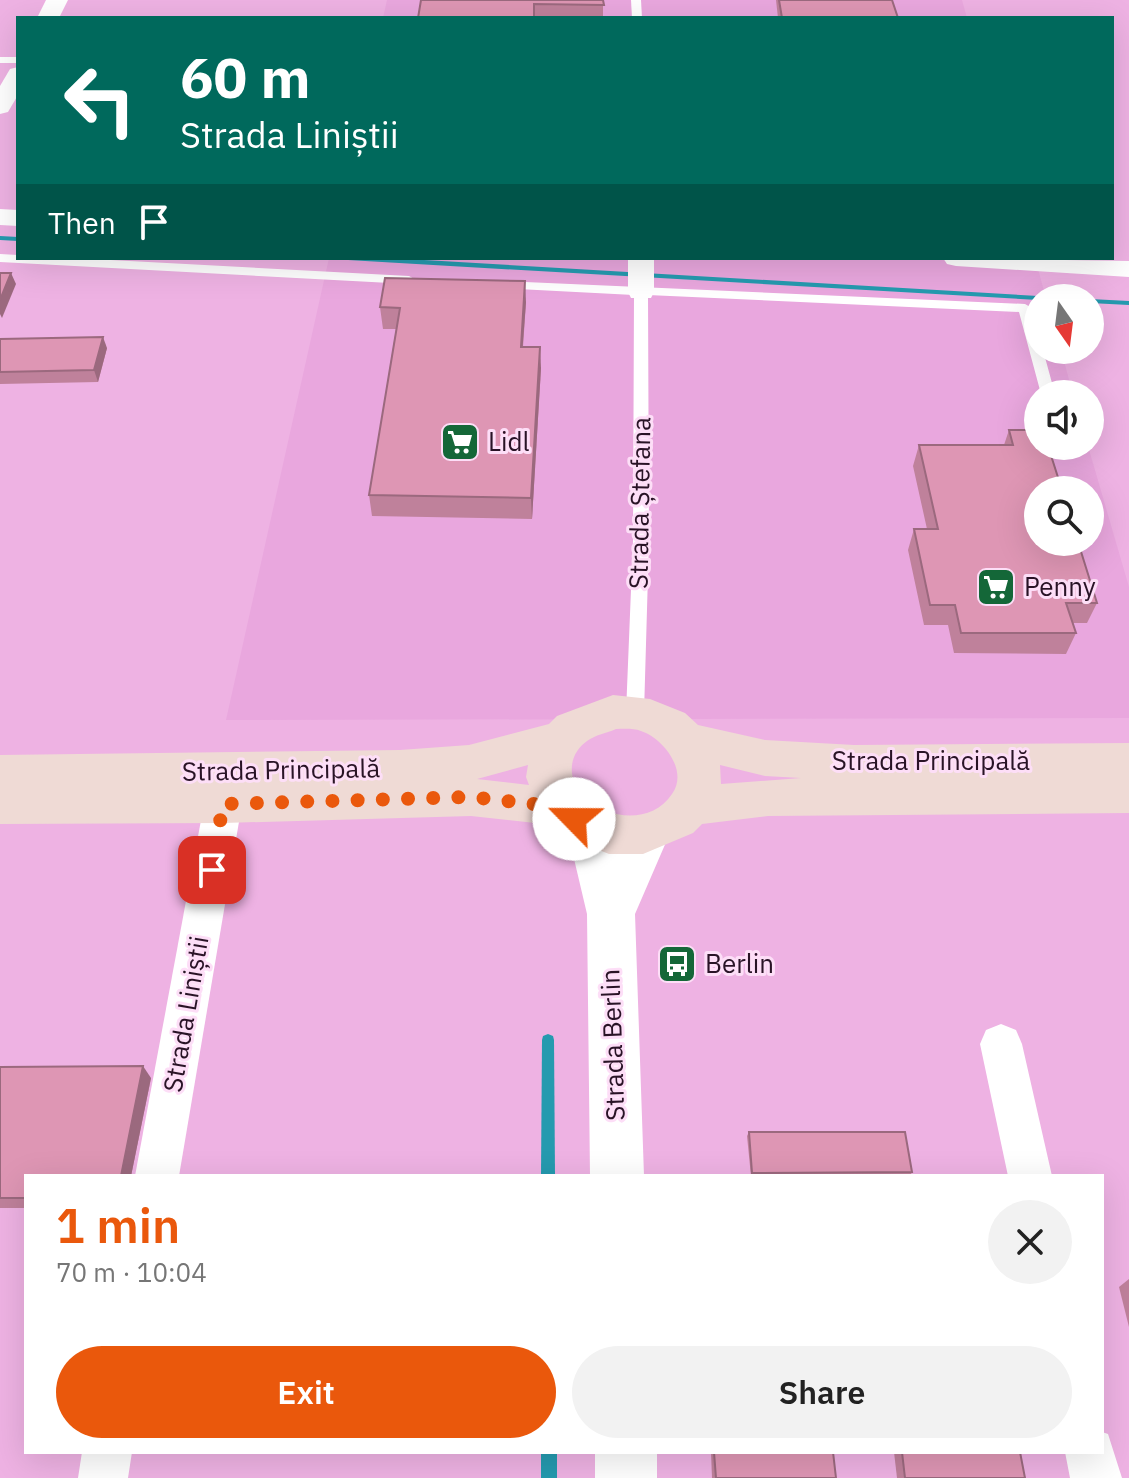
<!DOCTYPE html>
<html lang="en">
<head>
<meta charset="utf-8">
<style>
  :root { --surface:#fff; --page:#f2f2f2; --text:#222; --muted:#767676; --accent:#ea580c }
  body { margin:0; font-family:"IBM Plex Sans",sans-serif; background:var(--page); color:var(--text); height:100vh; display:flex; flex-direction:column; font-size:30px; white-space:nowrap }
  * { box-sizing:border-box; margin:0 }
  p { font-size:26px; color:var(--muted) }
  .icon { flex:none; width:44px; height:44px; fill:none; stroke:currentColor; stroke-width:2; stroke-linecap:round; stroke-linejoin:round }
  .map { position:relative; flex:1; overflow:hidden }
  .panel { position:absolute; left:24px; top:1174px; width:1080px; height:280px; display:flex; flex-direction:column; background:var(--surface); border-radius:0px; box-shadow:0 8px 32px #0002 }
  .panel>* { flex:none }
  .hud { position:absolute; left:16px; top:16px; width:1098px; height:244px; border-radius:0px; box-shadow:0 8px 32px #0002; background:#00695c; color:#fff; overflow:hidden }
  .needle { width:52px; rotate:166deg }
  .controls { position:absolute; left:1024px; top:284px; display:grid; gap:16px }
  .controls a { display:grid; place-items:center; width:80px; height:80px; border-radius:50%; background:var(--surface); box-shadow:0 8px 32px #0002; font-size:40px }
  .pin { position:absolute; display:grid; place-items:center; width:68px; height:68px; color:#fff; margin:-34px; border-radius:16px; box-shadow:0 4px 12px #0006 }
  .me { position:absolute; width:88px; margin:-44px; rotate:293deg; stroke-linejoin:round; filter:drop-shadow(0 0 6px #0008) }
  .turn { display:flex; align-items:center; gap:28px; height:168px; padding:0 32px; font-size:36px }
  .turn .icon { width:104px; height:104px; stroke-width:2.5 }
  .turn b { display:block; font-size:56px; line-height:68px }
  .then { display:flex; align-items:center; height:76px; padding:0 32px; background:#0003; gap:16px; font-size:30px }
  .round { display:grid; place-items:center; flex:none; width:84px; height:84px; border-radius:42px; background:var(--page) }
  .summary { display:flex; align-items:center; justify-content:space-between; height:136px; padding:0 32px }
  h1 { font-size:48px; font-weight:600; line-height:60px; color:var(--accent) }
  .button { display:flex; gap:16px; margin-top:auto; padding:16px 32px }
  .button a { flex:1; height:92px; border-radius:48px; background:var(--accent); color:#fff; font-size:32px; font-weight:600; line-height:92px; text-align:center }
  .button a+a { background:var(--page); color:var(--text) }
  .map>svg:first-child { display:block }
</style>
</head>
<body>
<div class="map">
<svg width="1129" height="1478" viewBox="0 0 1129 1478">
  <rect width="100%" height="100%" fill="#eeb2e3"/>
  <g fill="#e9a7de" fill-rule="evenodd">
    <path d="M387 0H962L967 18H383Z"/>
    <path d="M329 258H1035L1046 298H1038V350H1061L1073 394H1038V446H1088L1129 587V718L226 720ZM1038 490H1090V542H1038Z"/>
  </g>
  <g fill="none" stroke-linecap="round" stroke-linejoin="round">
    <g fill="#259aaf" fill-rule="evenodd">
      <path d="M0 236 18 237V241L0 240Z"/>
      <path d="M344 258H390L1038 296 1042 298H1038V300L348 260Z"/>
      <path d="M1090 299 1129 301V305L1090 303Z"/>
      <path d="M548 1034 553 1036 554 1040 555 1176H541L542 1040 543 1036Z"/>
      <rect x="541" y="1452" width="16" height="26"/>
    </g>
    <g fill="#fff" fill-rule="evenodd">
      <path d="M631 0H641L642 18H632Z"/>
      <rect x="0" y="57" width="18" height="6"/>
      <path d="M0 254 18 255V258H73L409 276 416 280 409 284 0 262Z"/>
      <path d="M502 281 1025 304 1032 308 1038 331V350H1043L1055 394H1041L1019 312 648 295 649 540 644 713 641 718H629L626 713 633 540 634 295 497 288 495 285Z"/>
    </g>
    <g fill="#fff" fill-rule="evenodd">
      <path d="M46 0H68L59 18H37Z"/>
      <path d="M18 67V95L8 112 0 114V86L10 69Z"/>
      <path d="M0 209 18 210V226L0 225Z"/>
      <path d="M628 258H654V292L651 298H631L628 292Z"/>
      <path d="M943 258 1129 261V277L956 266 947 264Z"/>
      <path d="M223 789 236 793 242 804 179 1176H135L204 804 210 793Z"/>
      <path d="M1001 1024 1016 1030 1022 1044 1052 1176H1008L980 1044 986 1030Z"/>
      <path d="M1102 1432 1108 1434 1122 1478H1070L1065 1452H1102Z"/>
      <path d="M82 1452H132L128 1478H78Z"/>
    </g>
    <g fill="#fff" fill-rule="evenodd">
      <path d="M590 810 606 815 618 847 631 819 647 814 663 819 670 833 635 914 644 1176H590L587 914 567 829 574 815Z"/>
      <rect x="595" y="1452" width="62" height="26"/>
    </g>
    <path fill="#efdad5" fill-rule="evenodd" d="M613 695 650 699 685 713 698 725 765 740 854 745 1129 743V813L768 816 702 824 693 833 643 854H609L564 836 553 825 471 816 223 823 0 824V755L400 750 469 745 549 724 557 716ZM616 729C624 729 633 728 641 731 663 738 689 771 672 794 652 824 609 820 585 798 568 782 566 756 587 741 595 735 607 733 616 729ZM528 765 526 777 529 785 477 779ZM720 765 765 776 801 778 721 784Z"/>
  </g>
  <g fill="#bf819b">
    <path d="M421 0H603V18H418Z"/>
    <path d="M776 0H892L898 18H778Z"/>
    <path d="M526 302 523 347 541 368 532 519 372 516 369 495 396 329H383L380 307Z"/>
    <path d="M0 339 107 348 98 382 0 384Z"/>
    <path d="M1009 430 1097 603 1087 623H1072L1076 633 1066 654 954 653 948 625H924L908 550 914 529H927L913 466 919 445H1004Z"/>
    <path d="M0 1067 151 1078 131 1176H26V1208H0Z"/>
    <path d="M749 1132 912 1172 910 1176H751L747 1136Z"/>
    <path d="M1129 1279V1327L1119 1287Z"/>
    <path d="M711 1452H833L836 1478H712Z"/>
    <path d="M894 1452H1020L1025 1478H897Z"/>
  </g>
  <g fill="#9b697e">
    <path d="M11 273 16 284 2 318 0 314V300Z"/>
    <path d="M525 281 526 302 521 368V347Z"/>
    <path d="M103 337 107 348 98 382 94 370Z"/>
    <path d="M540 347 541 368 532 519 531 498Z"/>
    <path d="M143 1066 151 1078 131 1176H121Z"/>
  </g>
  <g fill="#de96b4" stroke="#9b697e" stroke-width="2">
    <path d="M421 0H603L604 5 534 4V18H418Z"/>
    <path d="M779 0H892L898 18H782Z"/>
    <path d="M0 273H11L0 300Z"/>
    <path d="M385 278 525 281 521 347H540L531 498 369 495 400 308 380 307Z"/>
    <path d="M103 337 94 370 0 372V339Z"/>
    <path d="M1009 430H1038V446H1048L1062 490H1038V542H1078L1097 603H1066L1076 633H961L955 605H930L914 529H938L919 445H1013Z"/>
    <path d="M143 1066 121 1176H26V1198H0V1067Z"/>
    <path d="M749 1132H905L912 1172 752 1173Z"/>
    <path d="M714 1452H833L836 1478H716Z"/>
    <path d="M902 1452H1020L1025 1478H905Z"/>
  </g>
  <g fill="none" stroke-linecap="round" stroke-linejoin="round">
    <path stroke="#ea580c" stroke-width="14" stroke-dasharray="0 25.2" d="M212 870 223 804 471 797 560 807 574 819"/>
  </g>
  <defs>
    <symbol id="supermarket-square" viewBox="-11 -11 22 22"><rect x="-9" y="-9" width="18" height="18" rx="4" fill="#146738" stroke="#fddef7"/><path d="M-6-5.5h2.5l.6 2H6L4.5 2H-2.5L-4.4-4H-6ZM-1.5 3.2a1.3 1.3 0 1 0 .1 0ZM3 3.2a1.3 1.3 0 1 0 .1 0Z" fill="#fff"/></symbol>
    <symbol id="bus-square" viewBox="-11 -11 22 22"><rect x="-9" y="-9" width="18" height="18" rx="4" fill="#146738" stroke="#fddef7"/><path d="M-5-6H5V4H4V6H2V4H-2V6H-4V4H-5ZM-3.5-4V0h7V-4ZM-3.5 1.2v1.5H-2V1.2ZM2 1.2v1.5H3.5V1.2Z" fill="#fff"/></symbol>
  </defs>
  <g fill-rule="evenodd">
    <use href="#supermarket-square" x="438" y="420" width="44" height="44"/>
    <use href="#supermarket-square" x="974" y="565" width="44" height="44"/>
    <use href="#bus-square" x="655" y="942" width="44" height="44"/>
  </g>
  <g text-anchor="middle" stroke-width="6" stroke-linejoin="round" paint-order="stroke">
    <g font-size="26" fill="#291326" stroke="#fddef7" text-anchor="start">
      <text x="488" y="451">Lidl</text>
      <text x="1024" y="596">Penny</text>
      <text x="705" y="973">Berlin</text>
    </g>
    <g font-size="26" fill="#291326" stroke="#fddef7">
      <text transform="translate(640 503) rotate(-89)" y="9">Strada Ștefana</text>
      <text x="931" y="770">Strada Principală</text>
      <text transform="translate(281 770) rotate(-1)" y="9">Strada Principală</text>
      <text transform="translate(186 1014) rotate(-80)" y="9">Strada Liniștii</text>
      <text transform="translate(613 1045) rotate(-92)" y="9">Strada Berlin</text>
    </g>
  </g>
</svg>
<div class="controls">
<a><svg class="needle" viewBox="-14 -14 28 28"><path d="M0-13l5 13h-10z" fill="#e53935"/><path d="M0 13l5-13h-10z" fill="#767676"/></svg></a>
<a><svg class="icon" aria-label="sound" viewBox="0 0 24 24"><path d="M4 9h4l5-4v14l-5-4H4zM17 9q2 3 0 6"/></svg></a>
<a><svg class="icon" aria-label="search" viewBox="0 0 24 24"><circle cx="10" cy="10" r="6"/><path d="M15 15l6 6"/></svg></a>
</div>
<div class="pin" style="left:212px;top:870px;background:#d93025"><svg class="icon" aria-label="arrive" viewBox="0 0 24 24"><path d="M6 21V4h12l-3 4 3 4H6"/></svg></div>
<svg class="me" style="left:574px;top:819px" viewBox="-20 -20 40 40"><circle r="19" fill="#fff"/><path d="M0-13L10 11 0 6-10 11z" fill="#ea580c"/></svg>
<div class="hud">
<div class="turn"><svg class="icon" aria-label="left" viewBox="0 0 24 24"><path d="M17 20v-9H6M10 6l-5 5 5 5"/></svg><div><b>60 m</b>Strada Liniștii</div></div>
<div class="then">Then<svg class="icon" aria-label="arrive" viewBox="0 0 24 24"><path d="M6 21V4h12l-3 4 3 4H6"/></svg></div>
</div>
<section class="panel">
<div class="summary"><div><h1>1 min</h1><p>70 m · 10:04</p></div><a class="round"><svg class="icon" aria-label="close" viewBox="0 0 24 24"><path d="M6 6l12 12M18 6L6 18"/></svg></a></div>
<div class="button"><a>Exit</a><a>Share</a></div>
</section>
</div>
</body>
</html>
